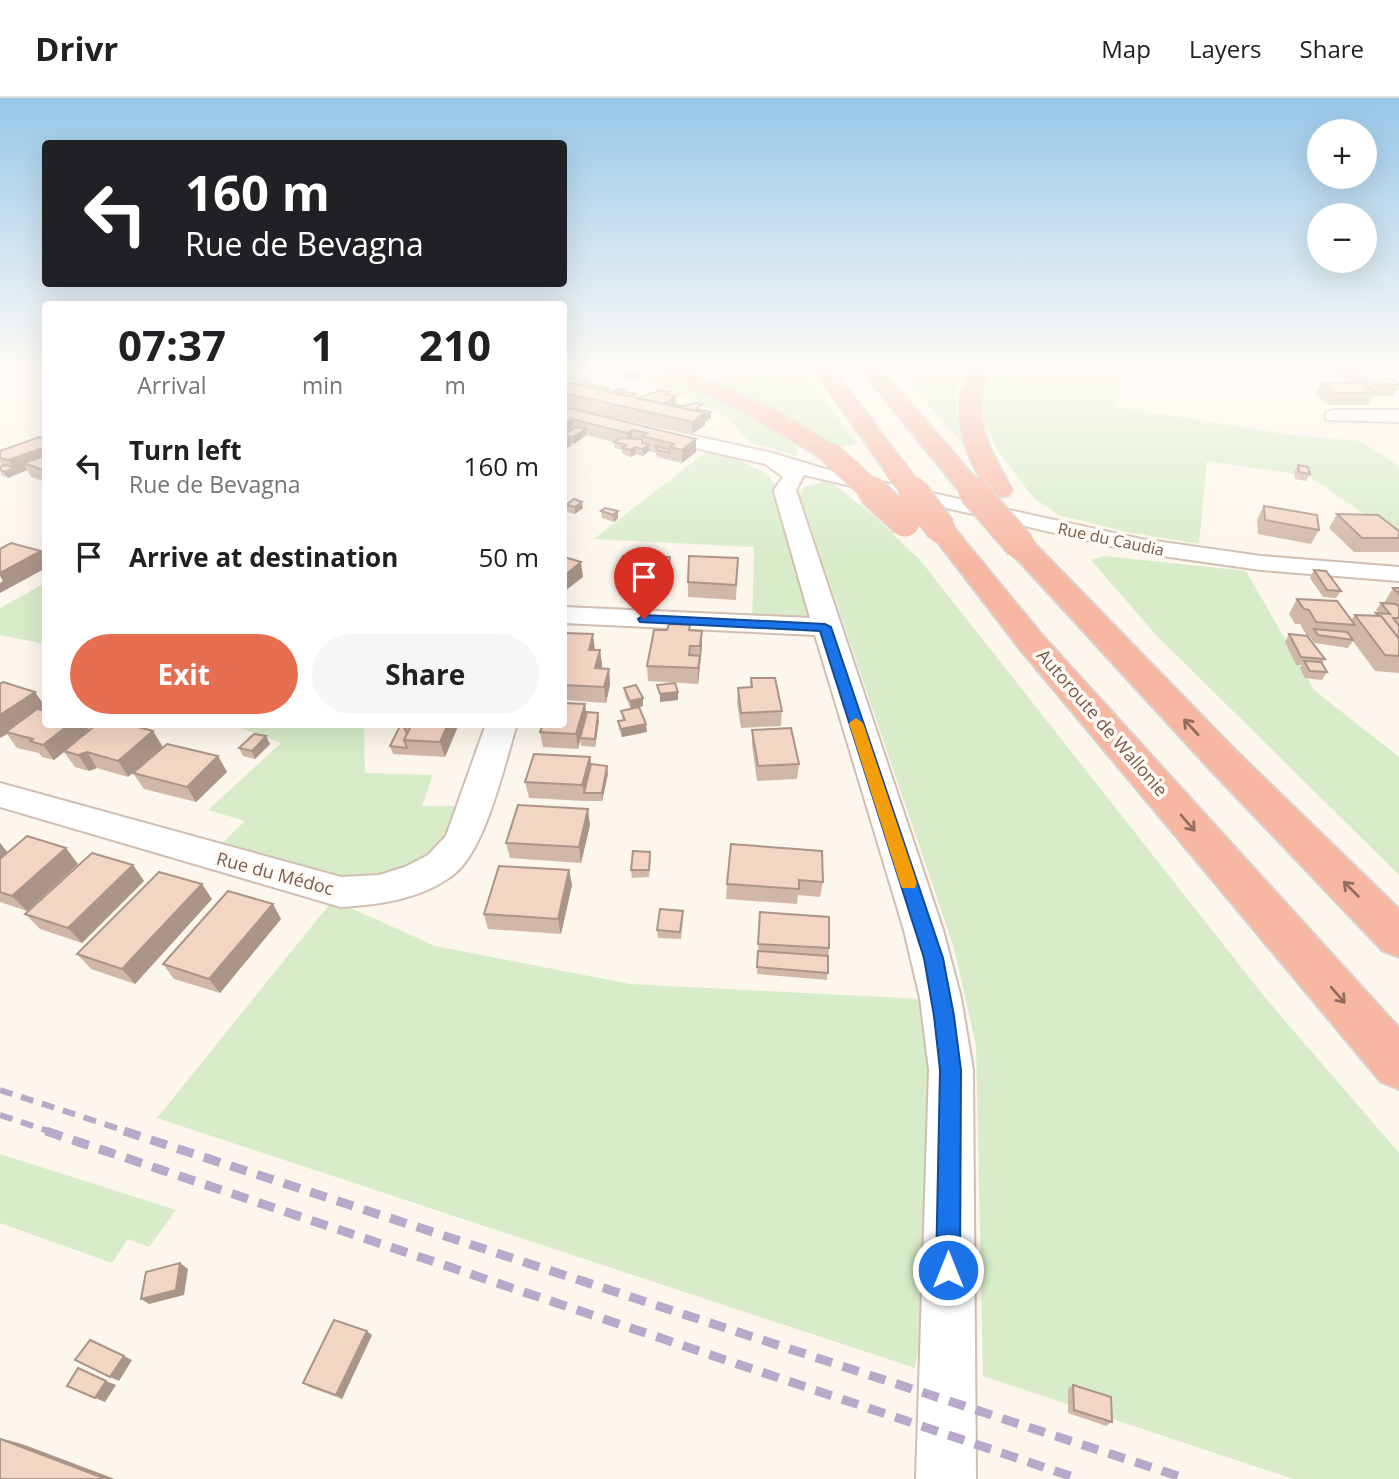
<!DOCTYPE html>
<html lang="en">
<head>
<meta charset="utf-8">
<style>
  :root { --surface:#fff; --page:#f6f6f6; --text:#202124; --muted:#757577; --line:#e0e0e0; --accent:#e76f51 }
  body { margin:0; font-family:"Open Sans",sans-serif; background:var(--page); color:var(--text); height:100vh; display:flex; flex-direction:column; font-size:26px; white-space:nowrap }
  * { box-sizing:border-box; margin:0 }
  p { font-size:23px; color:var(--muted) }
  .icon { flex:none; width:38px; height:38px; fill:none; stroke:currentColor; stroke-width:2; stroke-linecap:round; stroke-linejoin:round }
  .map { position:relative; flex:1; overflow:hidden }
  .sheet { position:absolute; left:42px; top:203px; width:525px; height:427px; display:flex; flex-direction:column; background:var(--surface); border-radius:7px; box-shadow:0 7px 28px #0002 }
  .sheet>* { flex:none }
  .hud { position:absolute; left:42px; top:42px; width:525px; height:147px; border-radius:7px; box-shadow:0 7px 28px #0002; background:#202124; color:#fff; overflow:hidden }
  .controls { position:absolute; left:1307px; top:21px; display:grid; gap:14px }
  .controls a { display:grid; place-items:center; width:70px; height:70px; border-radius:50%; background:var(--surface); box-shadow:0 7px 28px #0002; font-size:35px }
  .pin { position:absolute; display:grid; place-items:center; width:60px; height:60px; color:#fff; margin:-72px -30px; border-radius:50% 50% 50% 0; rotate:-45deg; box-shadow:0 0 7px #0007 }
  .pin .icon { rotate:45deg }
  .me { position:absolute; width:77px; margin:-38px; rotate:0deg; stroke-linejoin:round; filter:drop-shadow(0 0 5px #0008) }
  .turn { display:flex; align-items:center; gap:24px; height:147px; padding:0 28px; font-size:32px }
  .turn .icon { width:91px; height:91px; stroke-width:2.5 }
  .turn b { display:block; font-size:49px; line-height:60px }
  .eta { display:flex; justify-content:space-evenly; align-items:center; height:119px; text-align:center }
  .eta b { font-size:42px; font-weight:700; line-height:49px }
  .action { display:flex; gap:14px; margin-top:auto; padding:14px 28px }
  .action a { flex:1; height:80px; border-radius:42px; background:var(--accent); color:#fff; font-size:28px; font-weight:700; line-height:80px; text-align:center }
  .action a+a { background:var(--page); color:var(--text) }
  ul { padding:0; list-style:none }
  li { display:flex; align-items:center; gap:21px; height:91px; padding:0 28px }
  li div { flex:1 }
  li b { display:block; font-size:26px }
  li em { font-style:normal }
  header { display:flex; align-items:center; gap:42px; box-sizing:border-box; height:98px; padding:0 35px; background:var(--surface); border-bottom:2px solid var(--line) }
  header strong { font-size:33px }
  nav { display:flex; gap:38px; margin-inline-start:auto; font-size:24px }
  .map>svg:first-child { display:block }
</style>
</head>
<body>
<header>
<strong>Drivr</strong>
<nav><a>Map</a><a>Layers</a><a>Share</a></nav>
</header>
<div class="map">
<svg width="1399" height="1381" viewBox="0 0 1399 1381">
  <rect width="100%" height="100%" fill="#fdf6ec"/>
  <g fill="#d8ecc9">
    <path d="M592 269H642L660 275 745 315 776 332 796 349 797 358 749 344 726 318 621 272Z"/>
    <path d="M674 269H803L857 347 829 348Z"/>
    <path d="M897 269H970C964 278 956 288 955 299 953 316 969 347 976 362Z"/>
    <path d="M996 269H1129L1115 309 1292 337 1360 343 1399 368V440L1309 378 1207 363 1199 446 1126 434 1058 417 1033 399 996 350 984 325 981 306Z"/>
    <path d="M712 349 766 375 779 392 825 529 752 526 754 449 594 441Z"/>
    <path d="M829 383 873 417 920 462 1267 902 1399 1055V1381H1293L983 1278 976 947 954 850 800 398 804 389Z"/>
    <path d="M1105 458 1246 473 1314 592 1399 659V777L1156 537 1091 462Z"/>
    <path d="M45 485V546L0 537V510Z"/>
    <path d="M229 626 364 627 365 675 433 677 422 708H474L461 744 379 792 210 757 245 723 208 712 281 645Z"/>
    <path d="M333 802 435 848 630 886 941 902 948 1070 915 1270 157 1020Z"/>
    <path d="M0 1056 176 1112 149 1149 128 1141 112 1165 0 1125Z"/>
  </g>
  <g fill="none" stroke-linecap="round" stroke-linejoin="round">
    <defs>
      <g id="street">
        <path d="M1399 269V290H1398L1392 289 1386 279 1393 270Z"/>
        <path d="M564 309 772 355 832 373 1141 441 1261 458 1399 469V483L1261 472 1141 455 804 377 796 392 943 832 961 900 973 972 976 1381H916L929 972 920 900 904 832 815 537 564 525V509L810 520 775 397 774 392 783 379 765 366 564 320Z"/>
        <path d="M1334 312H1399V324L1327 322 1325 318 1327 314Z"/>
        <path d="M486 626H517C504 667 486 752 453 777 422 801 378 807 341 809L0 709V685L341 779 379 777 405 769 428 757 446 738Z"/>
      </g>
      <g id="highway">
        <path d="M652 269H681L713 283 778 314 839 351 843 356 839 361H823L742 312 655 273Z"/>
        <path d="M812 269H832L907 370 903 375 895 377 887 375Z"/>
        <path d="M859 269H880L975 380 978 385 975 390 966 392 957 390Z"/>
        <path d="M971 269H991C967 317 989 349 1012 392L1009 397 1000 399 991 397C964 358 948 313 971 269Z"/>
        <path d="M941 423 950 425 1042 537 1399 930V991L1381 984 1020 551 928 431 932 425Z"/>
        <path d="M1020 439 1030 441 1233 650 1399 811V859L1383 853 1207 668 1010 453 1006 447 1010 441Z"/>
      </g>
    </defs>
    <use href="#street" stroke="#d1beb0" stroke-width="4"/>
    <use href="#highway" stroke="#dad1cd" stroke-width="4"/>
    <use href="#street" fill="#fff" fill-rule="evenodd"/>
    <use href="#highway" fill="#f7b7a3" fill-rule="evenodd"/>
    <g stroke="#b9a8c9" stroke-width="6" stroke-dasharray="13 9" stroke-linecap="butt">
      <path d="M0 992 129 1034"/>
      <path d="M0 1017 51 1034"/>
    </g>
    <g stroke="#b9a8c9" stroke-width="9" stroke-dasharray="17 11" stroke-linecap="butt">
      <path d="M46 1033 1079 1381"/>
      <path d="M124 1033 1187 1381"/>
    </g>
    <defs>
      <g id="highway-bridge-far1">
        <path d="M831 356 874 395"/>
        <path d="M895 370 914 395"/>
        <path d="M966 385 975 395"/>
      </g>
      <g id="highway-bridge">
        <path d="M872 393 905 424"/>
        <path d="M913 393 941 431"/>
        <path d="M973 393 1020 447"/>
      </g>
    </defs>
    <use href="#highway-bridge-far1" stroke="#dad1cd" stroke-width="24" stroke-linecap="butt"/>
    <use href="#highway-bridge" stroke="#dad1cd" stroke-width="32" stroke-linecap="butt"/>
    <use href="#highway-bridge-far1" stroke="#f7b7a3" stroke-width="22"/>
    <use href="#highway-bridge" stroke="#f7b7a3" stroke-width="29"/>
  </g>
  <g fill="#d1b7a8">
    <path d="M1288 269H1313L1312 270Z"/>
    <path d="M1329 269H1374L1399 285V288L1393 298H1373L1368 307H1328L1315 297 1322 285H1350L1328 270Z"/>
    <path d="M624 275 640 279 633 283 624 281Z"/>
    <path d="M564 284 609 291V294H612L625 292V296H635L636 299 638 300 669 294V297L676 298V305L673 306 702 312 711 320 705 324V327L692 336 564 307Z"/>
    <path d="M564 312 696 341V354L682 365 657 359 656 355 649 353 643 358 636 356 631 359 622 356V352L615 350 614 344 586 337 574 346 572 345V347L565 351H564Z"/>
    <path d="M46 341V384L31 379 27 372 8 380 1 377 0 353Z"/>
    <path d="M1298 367 1310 376 1306 383 1295 381 1294 374Z"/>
    <path d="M566 407 583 410 575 416 567 414Z"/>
    <path d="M1263 409 1319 432 1311 446 1258 436 1257 422Z"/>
    <path d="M605 410 618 420 614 424 602 420 601 413Z"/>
    <path d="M1337 416 1399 433V454H1354L1329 430Z"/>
    <path d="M670 459 671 474 667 496 619 494 617 479Z"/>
    <path d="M738 460 736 502 688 499V484Z"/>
    <path d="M1314 472 1341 493 1336 500 1323 499 1310 480Z"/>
    <path d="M1393 490H1399V575L1375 573 1353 543 1348 550 1314 545 1310 539H1308L1325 561 1322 566 1327 574 1322 582 1305 580 1300 570 1302 567H1296L1285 544 1289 536 1307 538 1300 526H1295L1289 516 1297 501 1351 522 1355 517 1374 518 1376 515H1378L1376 512 1381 505H1384Z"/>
    <path d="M690 527V532L702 533V548L698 586 648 583 647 568 667 532Z"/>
    <path d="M564 540 595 552H600L602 567 601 571H609L610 586 606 605 564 602Z"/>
    <path d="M751 580 782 613 781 628 741 630 737 605 738 590 750 589Z"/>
    <path d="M0 586 42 612 46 626H86L90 633 97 626 128 679 97 670 89 673 75 669 64 654 54 662 42 659 39 655 17 650 7 636 0 640Z"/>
    <path d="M624 590 643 608 639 609 646 626 647 634 622 639 619 631 618 623 623 622 621 613 631 611 625 598Z"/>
    <path d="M586 618 599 623 595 649 581 648V643L578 651 543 649 540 634 542 626H564Z"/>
    <path d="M401 626H459L445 659 393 656 390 648Z"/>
    <path d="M752 632 799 666 797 681 757 683 752 647Z"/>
    <path d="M266 638 270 646 255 661 243 658 239 650Z"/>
    <path d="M218 658 227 674 196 704 144 691 133 675Z"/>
    <path d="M590 659 591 666 607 668 608 676 602 703H585L529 700 525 684Z"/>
    <path d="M590 727 581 765 510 760 506 745Z"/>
    <path d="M0 745 8 755 78 766 27 813 0 804Z"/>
    <path d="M822 753 823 784 820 799 798 797 797 806 726 801 727 786Z"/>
    <path d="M651 761 649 779 632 780 631 772Z"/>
    <path d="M133 767 144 783 82 845 40 831 25 816Z"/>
    <path d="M569 772 572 787 561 836 488 831 484 816Z"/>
    <path d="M212 801 135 886 91 871 77 856Z"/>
    <path d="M273 806 281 821 220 895 174 881 163 866Z"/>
    <path d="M760 814 829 850 827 882 757 876Z"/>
    <path d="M683 820 681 841 658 840 657 832Z"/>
    <path d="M372 1237 342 1301 309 1289 303 1285Z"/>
    <path d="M1073 1287 1112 1324 1106 1328 1068 1315V1291Z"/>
  </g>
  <g fill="#aa9588">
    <path d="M640 273V279L633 283V277Z"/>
    <path d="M676 298V305L666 311 665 305Z"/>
    <path d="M711 314V320L705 324V327L692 336V324L705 315Z"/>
    <path d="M572 321 573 334 568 337 566 325Z"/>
    <path d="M586 331V337L574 346 573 339Z"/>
    <path d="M632 332V345L628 348 627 335Z"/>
    <path d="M571 340 572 347 565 351 564 345Z"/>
    <path d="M696 341V354L682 365V352Z"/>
    <path d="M642 345 649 347V353L643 358Z"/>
    <path d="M46 349V365H24L27 372 8 380 4 374 13 370 8 362Z"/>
    <path d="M635 349 636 356 631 359V352Z"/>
    <path d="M582 404 583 410 575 416V409Z"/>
    <path d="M618 413V420L614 424 613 417Z"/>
    <path d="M41 453 46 461V470L0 495V485L3 483 0 478V475Z"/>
    <path d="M670 459 671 474 667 496 666 481Z"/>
    <path d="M581 464 583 479 565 493 564 478Z"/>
    <path d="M702 533V548L698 586V570Z"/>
    <path d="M593 536 595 552H589Z"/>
    <path d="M600 552 602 567 597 586 595 570Z"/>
    <path d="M609 571 610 586 606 605 604 589Z"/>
    <path d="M35 594 46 610 8 635 6 634 7 636 0 640V617Z"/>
    <path d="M678 594V602L660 604V596Z"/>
    <path d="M643 600V608L631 611 630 603Z"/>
    <path d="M585 606 587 621 580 640 578 651 576 636Z"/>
    <path d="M598 615 599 623 595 649V641Z"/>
    <path d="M70 626H86L90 633 54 662 43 647Z"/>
    <path d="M448 626H459L445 659 440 644Z"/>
    <path d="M646 626 647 634 622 639 621 631Z"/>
    <path d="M153 633 163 649 128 679 118 663Z"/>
    <path d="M266 638 270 646 255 661 252 653Z"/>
    <path d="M87 654 97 670 89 673 78 657Z"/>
    <path d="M218 658 227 674 196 704 187 689Z"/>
    <path d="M590 659 592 674 584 695 582 687Z"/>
    <path d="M607 668 608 676 602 703V695Z"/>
    <path d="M588 711 590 727 581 765 579 749Z"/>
    <path d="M0 745 8 755 0 762Z"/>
    <path d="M66 750 78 766 27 813 12 798Z"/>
    <path d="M133 767 144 783 82 845 68 830Z"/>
    <path d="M569 772 572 787 561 836 558 821Z"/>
    <path d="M202 786 212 801 135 886 122 871Z"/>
    <path d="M273 806 281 821 220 895 209 881Z"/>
    <path d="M180 1165 188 1171 184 1197 149 1206 141 1201Z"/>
    <path d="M367 1233 372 1237 342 1301 336 1297Z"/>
    <path d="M124 1258 132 1262 119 1283 110 1279Z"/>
    <path d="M106 1283 116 1287 105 1304 95 1300Z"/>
    <path d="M0 1340 22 1346 115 1381H106L0 1341Z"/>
  </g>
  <g fill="#f3d5c3" stroke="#aa9588" stroke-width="2">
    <path d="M1350 269H1374L1399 286H1375Z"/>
    <path d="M631 271 640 273 633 277 624 275Z"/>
    <path d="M583 283 588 284 582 287 574 286Z"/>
    <path d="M564 284 573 286 705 315 692 324 564 295Z"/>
    <path d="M1322 285H1362L1375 295H1335Z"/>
    <path d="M590 286 609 291 606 293 587 289Z"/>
    <path d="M620 291 625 292 619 296 612 294Z"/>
    <path d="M661 292 669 294 665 296 676 298 665 305 684 308 696 305 702 306 696 311 711 314 705 318V315L638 300Z"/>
    <path d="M627 294 635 296 631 298 623 297Z"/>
    <path d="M569 310 696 341 682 352 670 349 674 346 642 338 647 335 632 332 627 335 572 321 566 325 564 324V312Z"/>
    <path d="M576 329 586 331 573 339 564 337Z"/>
    <path d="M39 339 46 341V349L8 362 0 360V353Z"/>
    <path d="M566 339 571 340 564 344V340Z"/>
    <path d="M621 340 642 341V345L649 347 642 351 635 349 631 352 622 350 626 347 614 344Z"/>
    <path d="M656 348 670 352V355L657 352Z"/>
    <path d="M46 357V371L43 372 24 365Z"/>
    <path d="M6 367 14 370 4 374 0 372V369Z"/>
    <path d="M1298 367 1308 369 1310 376 1299 374Z"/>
    <path d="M574 401 582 404 575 409 566 407Z"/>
    <path d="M1264 408 1317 417 1319 432 1265 422Z"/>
    <path d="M605 410 618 413 613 417 601 413Z"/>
    <path d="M1337 416 1378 417 1399 433V440H1362Z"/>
    <path d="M11 445 41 453 0 475V451Z"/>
    <path d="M623 458 670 459 666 481 617 479Z"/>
    <path d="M689 458 738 460 736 487 688 484Z"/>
    <path d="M564 459 581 464 564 478Z"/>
    <path d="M1314 472 1326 473 1341 493 1327 492Z"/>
    <path d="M1393 490H1399V496Z"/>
    <path d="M1297 501 1337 503 1355 527 1316 524 1309 512 1304 511Z"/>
    <path d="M1381 505 1396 506 1399 509V520H1393L1399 528V540L1381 518H1379L1376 515 1390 516Z"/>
    <path d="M1355 517 1381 518 1399 541V558L1385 557Z"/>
    <path d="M669 526 690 527 689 532 702 533 700 548H690L689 557 700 558 698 570 647 568 654 532H667Z"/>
    <path d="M1314 531 1347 534 1353 542 1318 537Z"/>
    <path d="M565 535 593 536 589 552H600L595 570 609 571 604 589 564 587V540Z"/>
    <path d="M1289 536 1307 538 1325 561 1301 559Z"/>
    <path d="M1304 563 1321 564 1327 574 1310 573Z"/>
    <path d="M751 580H775L782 613 741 615 738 590 752 589Z"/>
    <path d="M3 584 35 594 0 617V586Z"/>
    <path d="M675 585 678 594 660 596 657 587Z"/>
    <path d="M636 587 643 600 630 603 624 590Z"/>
    <path d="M564 605 585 606 576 636 540 634 543 626H564Z"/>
    <path d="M639 609 646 626 621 631 618 623 625 622 621 613Z"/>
    <path d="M37 611 46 613V626H70L43 647 30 643 33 641 6 634Z"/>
    <path d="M587 614 598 615 595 641 580 640Z"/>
    <path d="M97 626H127L153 633 118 663 87 654 78 657 64 653Z"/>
    <path d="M401 626H406L404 629 407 636 404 642 407 650 390 648Z"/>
    <path d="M406 626H448L440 644 404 642 410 630 404 629Z"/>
    <path d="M791 630 799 666 758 668 752 632Z"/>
    <path d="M254 636 266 638 252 653 239 650Z"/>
    <path d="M167 646 218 658 187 689 133 675Z"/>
    <path d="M534 656 590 659 582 687 525 684Z"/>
    <path d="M591 666 607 668 602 695H584Z"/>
    <path d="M518 707 588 711 579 749 506 745Z"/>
    <path d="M27 738 66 750 12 798 0 794V761Z"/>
    <path d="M731 746 822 753 823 784 799 782V791L727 786Z"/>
    <path d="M633 753 650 754 649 772H631Z"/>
    <path d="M92 755 133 767 68 830 25 816Z"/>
    <path d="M499 768 569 772 558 821 484 816Z"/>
    <path d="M159 774 202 786 122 871 77 856Z"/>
    <path d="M228 793 273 806 209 881 163 866Z"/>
    <path d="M660 811 683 813 680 834 657 832Z"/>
    <path d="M760 814 829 819V850L758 846Z"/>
    <path d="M758 853 828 858V875L757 869Z"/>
    <path d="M180 1165 176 1192 141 1201 146 1174Z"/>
    <path d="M334 1222 367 1233 336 1297 303 1285Z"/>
    <path d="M90 1242 124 1258 110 1279 75 1262Z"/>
    <path d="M78 1270 106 1283 95 1300 67 1288Z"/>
    <path d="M1073 1287 1111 1299 1112 1324 1074 1312Z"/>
    <path d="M0 1341 106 1381H0Z"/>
  </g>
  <defs><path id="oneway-shaft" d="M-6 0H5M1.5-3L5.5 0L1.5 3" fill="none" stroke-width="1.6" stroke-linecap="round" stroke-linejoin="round" transform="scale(1.75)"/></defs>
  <g stroke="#936e5e">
    <use href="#oneway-shaft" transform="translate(1191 629) rotate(-133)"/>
    <use href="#oneway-shaft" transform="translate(1188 725) rotate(49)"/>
    <use href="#oneway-shaft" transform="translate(1351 791) rotate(-135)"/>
    <use href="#oneway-shaft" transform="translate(1338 897) rotate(49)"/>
  </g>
  <linearGradient id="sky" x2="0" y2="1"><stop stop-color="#97c7e8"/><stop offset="0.58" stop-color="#fefbf6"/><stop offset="1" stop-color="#fefbf6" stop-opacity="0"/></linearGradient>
  <rect width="1399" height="463" fill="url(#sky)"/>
  <path fill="#1a73e8" stroke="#114b97" stroke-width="2" d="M644 517 825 526 831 529 943 860 954 918 961 972 960 1172 957 1181 948 1185 939 1181 936 1172 940 972 934 918 924 860 820 533 640 524 638 521Z"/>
  <path fill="#f59e0b" d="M856 620 863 625 917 785 915 790H902L900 785 849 625Z"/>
  <g text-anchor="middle" stroke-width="7" stroke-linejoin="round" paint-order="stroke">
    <g font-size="16" fill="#7a5c4d" stroke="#fffaf3">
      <text transform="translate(1111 441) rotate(12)" y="6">Rue du Caudia</text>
    </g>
    <g font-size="18" fill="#7a5c4d" stroke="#fffaf3">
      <text transform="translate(1102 625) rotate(49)" y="6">Autoroute de Wallonie</text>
      <text transform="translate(275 776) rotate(15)" y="6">Rue du Médoc</text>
    </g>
  </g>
</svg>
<div class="controls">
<a>+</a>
<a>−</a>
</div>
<div class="pin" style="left:644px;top:521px;background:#d93025"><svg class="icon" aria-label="arrive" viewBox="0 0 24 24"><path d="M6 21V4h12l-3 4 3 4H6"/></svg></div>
<svg class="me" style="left:948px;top:1172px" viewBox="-20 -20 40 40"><circle r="17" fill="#1a73e8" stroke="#fff" stroke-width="3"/><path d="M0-11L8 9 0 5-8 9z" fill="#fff"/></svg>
<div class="hud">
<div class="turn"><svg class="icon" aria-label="left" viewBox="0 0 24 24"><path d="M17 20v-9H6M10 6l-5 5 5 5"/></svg><div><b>160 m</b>Rue de Bevagna</div></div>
</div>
<section class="sheet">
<div class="eta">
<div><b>07:37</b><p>Arrival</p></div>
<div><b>1</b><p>min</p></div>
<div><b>210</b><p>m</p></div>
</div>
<ul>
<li><svg class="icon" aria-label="left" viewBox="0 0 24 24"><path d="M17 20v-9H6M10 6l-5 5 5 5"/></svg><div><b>Turn left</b><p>Rue de Bevagna</p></div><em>160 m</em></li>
<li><svg class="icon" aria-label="arrive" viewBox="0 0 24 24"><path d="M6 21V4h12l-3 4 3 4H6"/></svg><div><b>Arrive at destination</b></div><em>50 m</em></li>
</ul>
<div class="action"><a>Exit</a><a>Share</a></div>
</section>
</div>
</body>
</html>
